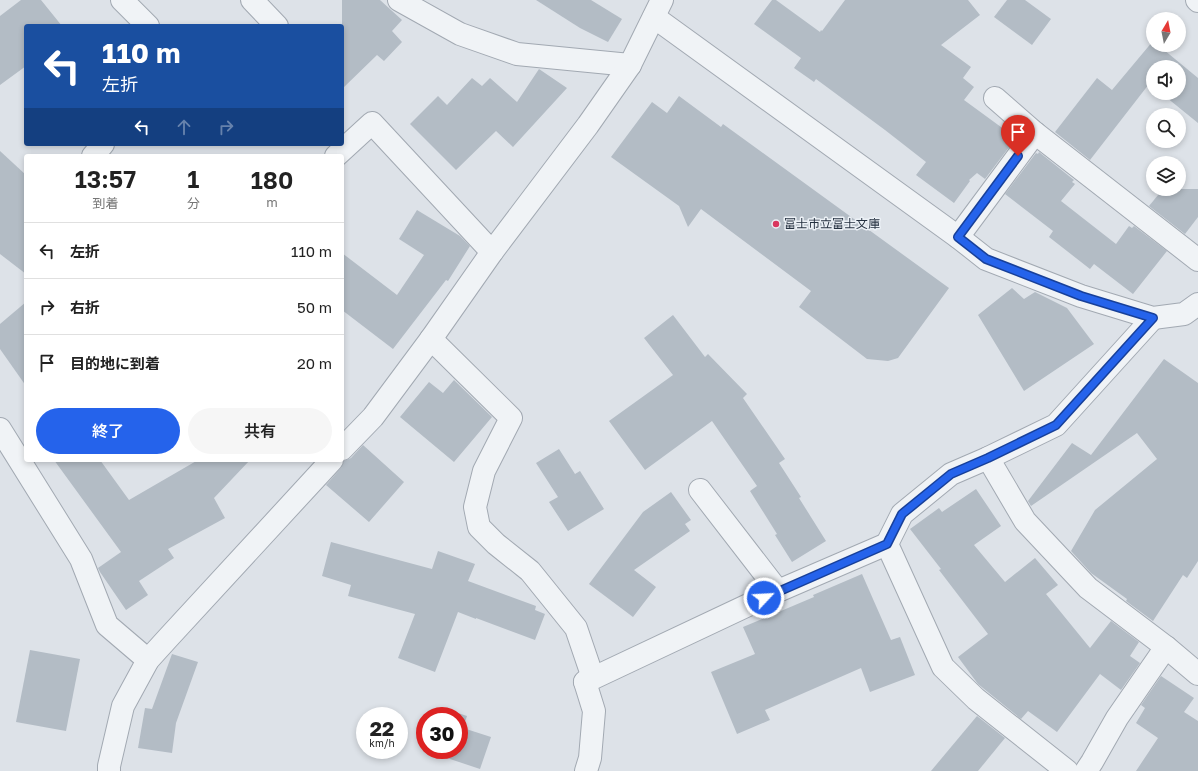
<!DOCTYPE html>
<html lang="ja">
<head>
<meta charset="utf-8">
<style>
  :root { --surface:#fff; --page:#f6f6f6; --text:#222; --muted:#767676; --line:#e0e0e0; --accent:#2563eb }
  body { margin:0; font-family:"Golos Text","Noto Sans JP",sans-serif; background:var(--page); color:var(--text); height:100vh; display:flex; flex-direction:column; font-size:15px; white-space:nowrap }
  * { box-sizing:border-box; margin:0 }
  p { font-size:13px; color:var(--muted) }
  .icon { flex:none; width:22px; height:22px; fill:none; stroke:currentColor; stroke-width:2; stroke-linecap:round; stroke-linejoin:round }
  .map { position:relative; flex:1; overflow:hidden }
  .panel { position:absolute; left:24px; top:154px; width:320px; height:308px; display:flex; flex-direction:column; background:var(--surface); border-radius:4px; box-shadow:0 2px 6px #0003 }
  .panel>* { flex:none }
  .hud { position:absolute; left:24px; top:24px; width:320px; height:122px; border-radius:4px; box-shadow:0 2px 6px #0003; background:#1a4fa0; color:#fff; overflow:hidden }
  .needle { width:26px; rotate:10deg }
  .controls { position:absolute; left:1146px; top:12px; display:grid; gap:8px }
  .controls a { display:grid; place-items:center; width:40px; height:40px; border-radius:50%; background:var(--surface); box-shadow:0 2px 6px #0003; font-size:20px }
  .speed { position:absolute; left:356px; top:707px; display:flex; gap:8px; font-size:20px; font-weight:700; text-align:center }
  .speed>* { display:grid; place-content:center; width:52px; height:52px; border-radius:50%; background:var(--surface); box-shadow:0 2px 6px #0003; line-height:1 }
  .speed small { font-size:10px; font-weight:400 }
  .speed .limit { border:6px solid #d22; background:#fff; color:#111 }
  .pin { position:absolute; display:grid; place-items:center; width:34px; height:34px; color:#fff; margin:-41px -17px; border-radius:50% 50% 50% 0; rotate:-45deg; box-shadow:0 0 4px #0007 }
  .pin .icon { rotate:45deg }
  .me { position:absolute; width:44px; margin:-22px; rotate:65deg; stroke-linejoin:round; filter:drop-shadow(0 0 3px #0008) }
  .turn { display:flex; align-items:center; gap:14px; height:84px; padding:0 12px; font-size:18px }
  .turn .icon { width:52px; height:52px; stroke-width:2.5 }
  .turn b { display:block; font-size:28px; line-height:34px }
  .lanes { display:flex; align-items:center; height:38px; padding:0 12px; background:#0003; justify-content:center; gap:20px; direction:ltr }
  .lanes .off { opacity:.35 }
  .eta { display:flex; justify-content:space-evenly; align-items:center; height:68px; text-align:center }
  .eta b { font-size:24px; font-weight:600; line-height:28px }
  .primary-button { display:flex; gap:8px; margin-top:auto; padding:8px 12px }
  .primary-button a { flex:1; height:46px; border-radius:24px; background:var(--accent); color:#fff; font-size:16px; font-weight:600; line-height:46px; text-align:center }
  .primary-button a+a { background:var(--page); color:var(--text) }
  ul { padding:0; list-style:none }
  li { display:flex; align-items:center; gap:12px; height:56px; padding:0 12px; border-top:1px solid var(--line) }
  li div { flex:1 }
  li b { display:block; font-size:15px }
  li em { font-style:normal }
  .map>svg:first-child { display:block }
</style>
</head>
<body>
<div class="map">
<svg width="1198" height="771" viewBox="0 0 1198 771">
  <rect width="100%" height="100%" fill="#dde2e8"/>
  <g fill="#b3bcc5">
    <path d="M21 0H41L62 26H26V66L0 85V16Z"/>
    <path d="M342 0H380L402 20 392 31 402 42 384 61 377 55 342 89Z"/>
    <path d="M536 0H591L622 19 608 42 580 28Z"/>
    <path d="M772 0H776L820 32 821 30 822 31 845 0H968L980 15 941 45 971 67 963 78 974 87 964 100 1016 138 985 179 977 173 969 180 970 181 954 203 916 175 926 162 885 130 816 79 814 82 794 68 801 58 754 24Z"/>
    <path d="M1007 0H1025L1051 19 1032 45 994 17Z"/>
    <path d="M1153 41V45H1158L1198 78V123L1161 93H1179V67H1153V87L1149 84 1090 160 1055 132 1097 78 1112 90Z"/>
    <path d="M539 69 567 88 513 147 496 131 456 170 410 124 438 96 447 105 472 78 482 86 490 78 517 102Z"/>
    <path d="M679 96 721 127 723 124 949 288 898 358 888 361 867 359 799 307 811 291 701 209 688 227 679 206 611 157 652 102 667 113Z"/>
    <path d="M0 151 26 175V274L0 254Z"/>
    <path d="M1039 152 1074 180 1072 182 1075 184 1061 201 1116 244 1129 226 1132 228 1134 226 1167 251 1133 294 1094 264 1090 269 1049 237 1053 231 1005 194 1036 153 1038 154Z"/>
    <path d="M1163 189H1198V217L1185 234 1149 206Z"/>
    <path d="M417 210 460 236 470 246 448 281 446 280 393 349 342 310V253L397 295 424 255 399 239Z"/>
    <path d="M1012 288 1024 299 1035 292 1067 308 1094 344 1024 391 978 315Z"/>
    <path d="M26 302V386L0 349V324Z"/>
    <path d="M673 315 705 357 708 354 747 394 743 398 785 459 779 463 801 497 799 498 826 541 792 562 775 535 777 534 750 491 757 486 712 421 645 470 609 421 673 375 644 338Z"/>
    <path d="M1164 359 1198 383V561L1187 578 1183 575 1153 621 1126 601 1127 599 1091 573 1071 551 1095 510 1157 459 1137 433 1031 506 1028 501 1072 443 1091 455Z"/>
    <path d="M454 380 492 417 454 462 400 417 429 382 443 393Z"/>
    <path d="M363 445 404 482 369 522 326 485 341 468 344 461 351 458Z"/>
    <path d="M559 449 575 474 580 471 604 509 568 531 549 502 558 497 536 463Z"/>
    <path d="M54 460H100L129 500 198 460H250L214 498 225 518 168 549 174 558 139 581 148 595 126 610 100 572 98 568 121 552Z"/>
    <path d="M976 489 1001 526 974 545 1005 582 1035 558 1058 585 1046 594 1090 648 1111 621 1139 642 1130 656 1140 663 1121 690 1100 674 1057 732 1028 711 1021 719 978 684 958 657 988 634 939 570 941 569 910 529 939 508 942 512Z"/>
    <path d="M671 492 691 520 685 524 690 531 634 570 656 587 633 617 589 584 643 512Z"/>
    <path d="M331 542 432 569 438 551 475 564 468 581 536 606 535 610 545 614 535 640 476 618V619L458 612 435 672 398 658 415 614 348 596 351 585 322 576Z"/>
    <path d="M862 574 891 640 900 637 915 675 870 692 861 668 765 710 770 720 737 734 711 672 755 654 743 627 814 597 813 595Z"/>
    <path d="M30 650 80 659 66 731 16 722Z"/>
    <path d="M172 654 198 662 176 723 172 753 138 748 145 708 152 709Z"/>
    <path d="M1161 676 1194 698 1184 712 1198 721V771H1136L1158 738 1136 723 1145 708 1141 705Z"/>
    <path d="M440 707 467 716 463 728 491 737 480 769 426 751V750H459V716H437Z"/>
    <path d="M977 716 1005 738 978 771H931Z"/>
  </g>
  <g fill="none" stroke-linecap="round" stroke-linejoin="round">
    <defs>
      <g id="minor">
        <path d="M122 0 148 26"/>
        <path d="M252 0 277 26"/>
        <path d="M399 0 460 34 517 54 630 65"/>
        <path d="M1197 0 1198 1"/>
        <path d="M654 17 958 237 986 259 1081 296 1153 318 1184 314 1198 304"/>
        <path d="M995 98 1035 133 1198 260"/>
        <path d="M93 156 103 144"/>
        <path d="M336 156 372 123 492 252"/>
        <path d="M958 237 1035 133"/>
        <path d="M431 339 511 418 484 471 475 507 479 527 496 544 530 571 576 628 592 675 585 682 594 711 590 758 586 771"/>
        <path d="M0 429 81 559 107 625 148 660"/>
        <path d="M342 449 373 417 431 339 492 252 588 125 630 65 662 0"/>
        <path d="M988 458 1025 521 1088 588 1166 647 1198 674"/>
        <path d="M778 591 887 544"/>
        <path d="M585 682 778 591 700 490"/>
        <path d="M109 771V766L123 706 148 660 168 638 332 460"/>
        <path d="M1067 771 976 699 943 667 887 544 902 514 951 474 988 458 1056 425 1153 318"/>
        <path d="M1086 771 1092 762 1117 718 1166 647"/>
      </g>
    </defs>
    <use href="#minor" stroke="#a2a9b2" stroke-width="24"/>
    <use href="#minor" stroke="#f0f3f6" stroke-width="22"/>
  </g>
  <g fill="none" stroke-linecap="round" stroke-linejoin="round">
    <defs>
      <path id="route" d="M764 598 887 544 902 514 951 474 988 458 1056 425 1153 318 1081 296 986 259 958 237 1018 156"/>
    </defs>
    <use href="#route" stroke="#184099" stroke-width="10"/>
    <use href="#route" stroke="#2563eb" stroke-width="7"/>
  </g>
  <circle fill="#d9365e" stroke="#ecf1f6" stroke-width="1.5" cx="776" cy="224" r="4"/>
  <g text-anchor="middle" stroke-width="3" stroke-linejoin="round" paint-order="stroke">
    <g font-size="12" fill="#253140" stroke="#ecf1f6" text-anchor="start">
      <text x="784" y="228">富士市立富士文庫</text>
    </g>
  </g>
</svg>
<div class="controls">
<a><svg class="needle" viewBox="-14 -14 28 28"><path d="M0-13l5 13h-10z" fill="#e53935"/><path d="M0 13l5-13h-10z" fill="#767676"/></svg></a>
<a><svg class="icon" aria-label="sound" viewBox="0 0 24 24"><path d="M4 9h4l5-4v14l-5-4H4zM17 9q2 3 0 6"/></svg></a>
<a><svg class="icon" aria-label="search" viewBox="0 0 24 24"><circle cx="10" cy="10" r="6"/><path d="M15 15l6 6"/></svg></a>
<a><svg class="icon" aria-label="layers" viewBox="0 0 24 24"><path d="M12 4l9 5-9 5-9-5zM3 14l9 5 9-5"/></svg></a>
</div>
<div class="speed"><div>22<small>km/h</small></div><div class="limit">30</div></div>
<div class="pin" style="left:1018px;top:156px;background:#d93025"><svg class="icon" aria-label="arrive" viewBox="0 0 24 24"><path d="M6 21V4h12l-3 4 3 4H6"/></svg></div>
<svg class="me" style="left:764px;top:598px" viewBox="-20 -20 40 40"><circle r="17" fill="#2563eb" stroke="#fff" stroke-width="3"/><path d="M0-11L8 9 0 5-8 9z" fill="#fff"/></svg>
<div class="hud">
<div class="turn"><svg class="icon" aria-label="left" viewBox="0 0 24 24"><path d="M17 20v-9H6M10 6l-5 5 5 5"/></svg><div><b>110 m</b>左折</div></div>
<div class="lanes"><svg class="icon" aria-label="left" viewBox="0 0 24 24"><path d="M17 20v-9H6M10 6l-5 5 5 5"/></svg><svg class="icon off" aria-label="ahead" viewBox="0 0 24 24"><path d="M12 20V5M6 11l6-6 6 6"/></svg><svg class="icon off" aria-label="right" viewBox="0 0 24 24"><path d="M7 20v-9h11M14 6l5 5-5 5"/></svg></div>
</div>
<section class="panel">
<div class="eta">
<div><b>13:57</b><p>到着</p></div>
<div><b>1</b><p>分</p></div>
<div><b>180</b><p>m</p></div>
</div>
<ul>
<li><svg class="icon" aria-label="left" viewBox="0 0 24 24"><path d="M17 20v-9H6M10 6l-5 5 5 5"/></svg><div><b>左折</b></div><em>110 m</em></li>
<li><svg class="icon" aria-label="right" viewBox="0 0 24 24"><path d="M7 20v-9h11M14 6l5 5-5 5"/></svg><div><b>右折</b></div><em>50 m</em></li>
<li><svg class="icon" aria-label="arrive" viewBox="0 0 24 24"><path d="M6 21V4h12l-3 4 3 4H6"/></svg><div><b>目的地に到着</b></div><em>20 m</em></li>
</ul>
<div class="primary-button"><a>終了</a><a>共有</a></div>
</section>
</div>
</body>
</html>
